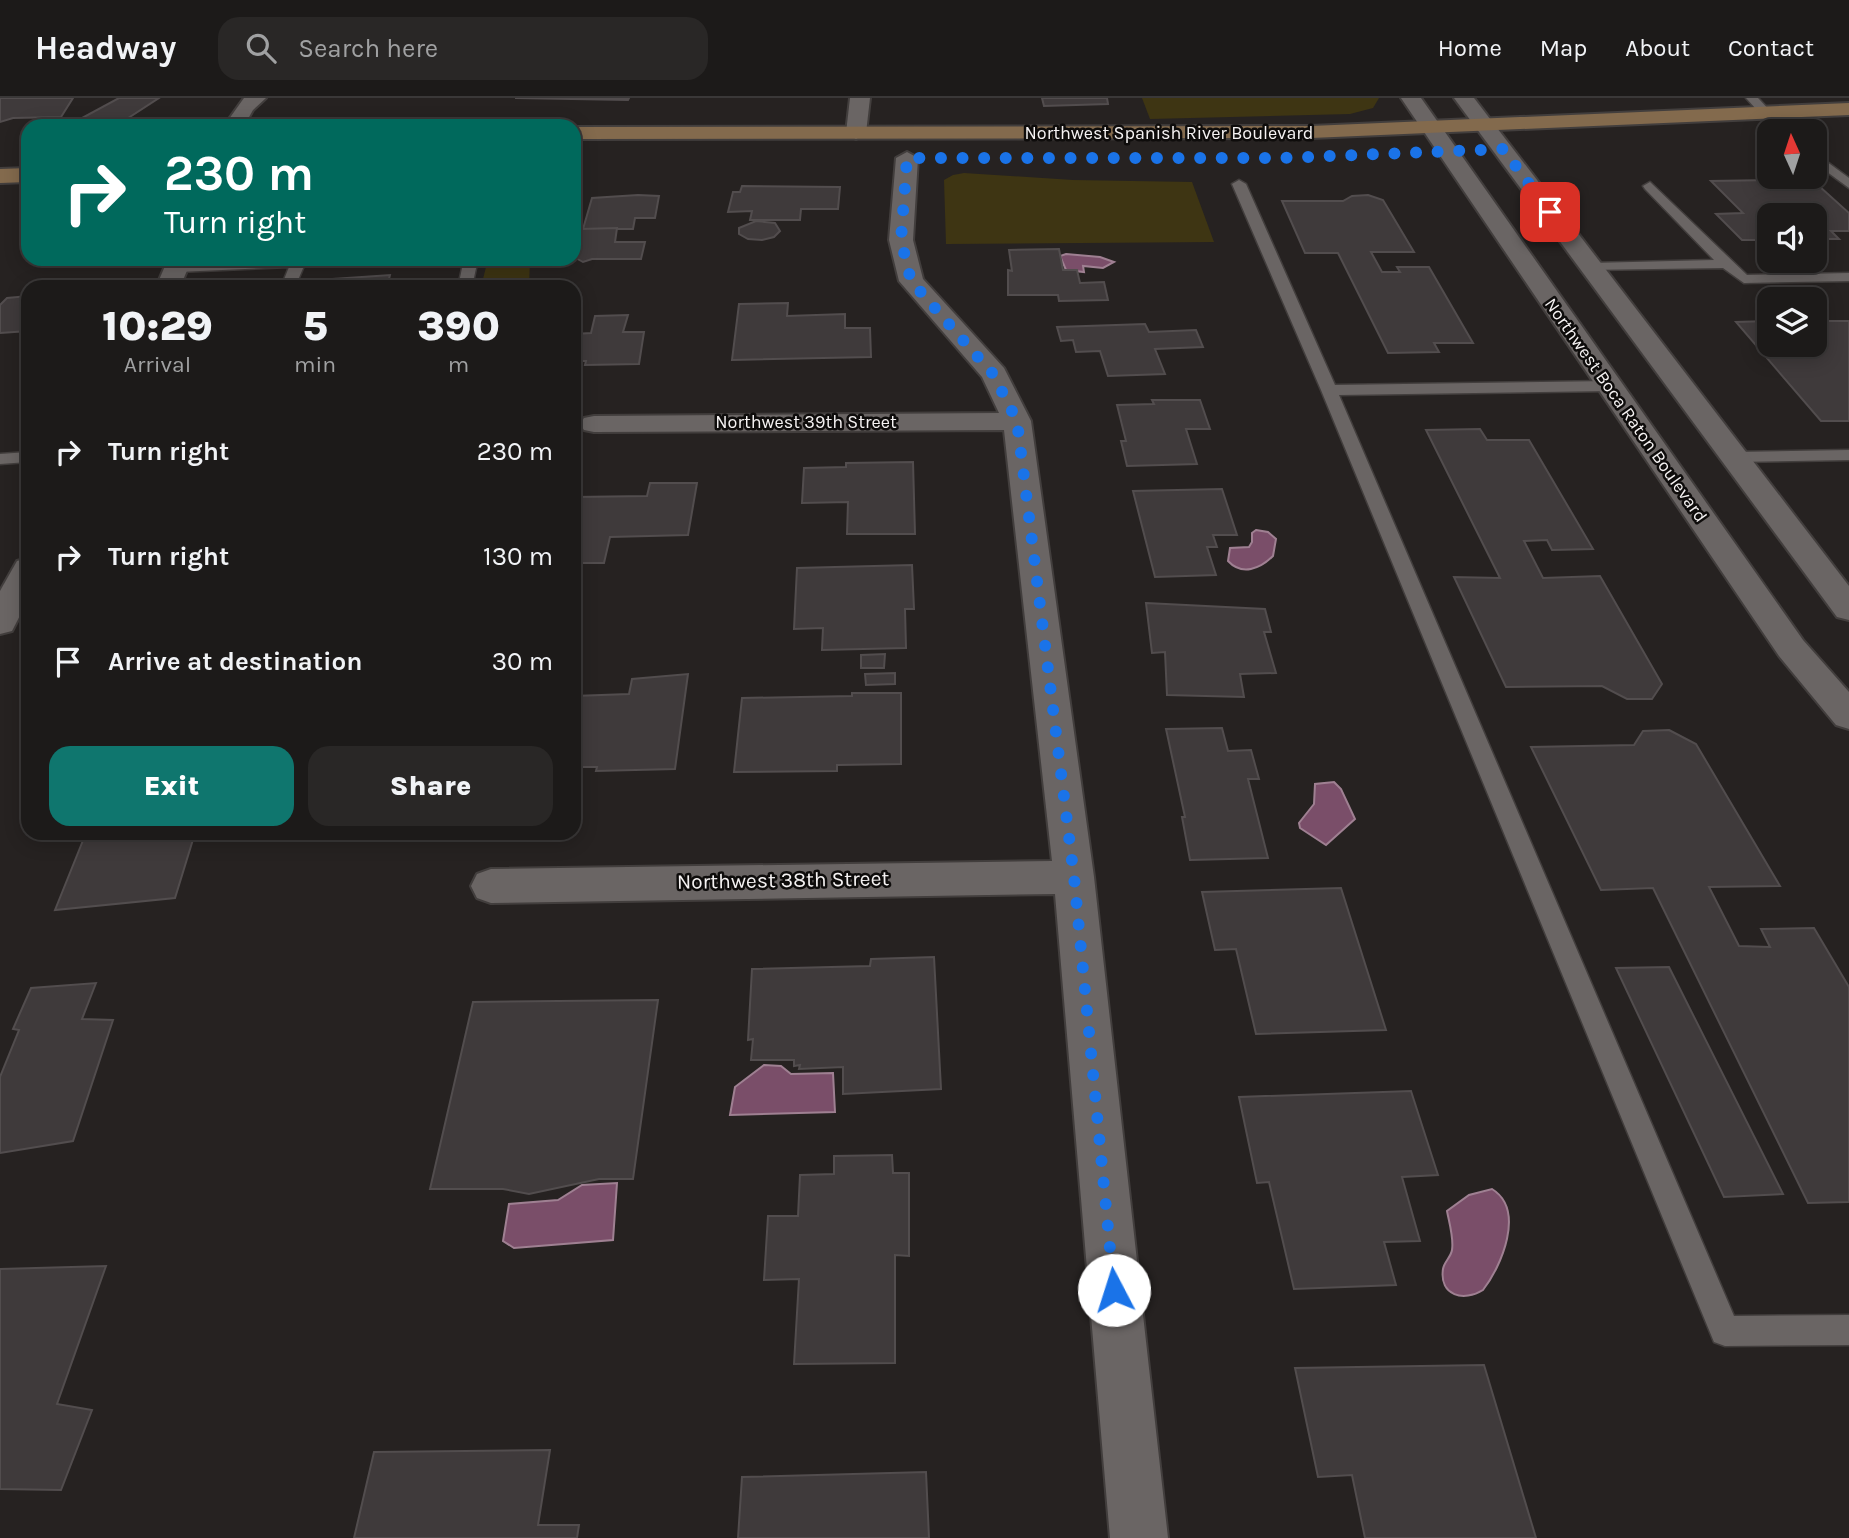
<!DOCTYPE html>
<html lang="en">
<head>
<meta charset="utf-8">
<style>
  :root { --surface:#1c1a19; --page:#292726; --text:#f1f3f6; --muted:#a0a1a2; --line:#3a3838; --accent:#0f766e }
  body { margin:0; font-family:Karla,sans-serif; background:var(--page); color:var(--text); height:100vh; display:flex; flex-direction:column; font-size:26px; white-space:nowrap }
  * { box-sizing:border-box; margin:0 }
  p { font-size:23px; color:var(--muted) }
  .icon { flex:none; width:38px; height:38px; fill:none; stroke:currentColor; stroke-width:2; stroke-linecap:round; stroke-linejoin:round }
  .map { position:relative; flex:1; overflow:hidden }
  .drawer { position:absolute; left:21px; top:182px; width:560px; height:560px; display:flex; flex-direction:column; background:var(--surface); border-radius:21px; box-shadow:0 4px 18px #0003,0 0 0 2px var(--line) }
  .drawer>* { flex:none }
  .banner { position:absolute; left:21px; top:21px; width:560px; height:147px; border-radius:21px; box-shadow:0 4px 18px #0003,0 0 0 2px var(--line); background:#00695c; color:#fff; overflow:hidden }
  .needle { width:46px; rotate:357deg }
  .buttons { position:absolute; left:1757px; top:21px; display:grid; gap:14px }
  .buttons a { display:grid; place-items:center; width:70px; height:70px; border-radius:14px; background:var(--surface); box-shadow:0 4px 18px #0003,0 0 0 2px var(--line); font-size:35px }
  .pin { position:absolute; display:grid; place-items:center; width:60px; height:60px; color:#fff; margin:-30px; border-radius:14px; box-shadow:0 4px 10px #0006 }
  .me { position:absolute; width:77px; margin:-38px; rotate:355deg; stroke-linejoin:round; filter:drop-shadow(0 0 5px #0008) }
  .turn { display:flex; align-items:center; gap:24px; height:147px; padding:0 28px; font-size:32px }
  .turn .icon { width:91px; height:91px; stroke-width:2.5 }
  .turn b { display:block; font-size:49px; line-height:60px }
  .eta { display:flex; justify-content:space-evenly; align-items:center; height:119px; text-align:center }
  .eta b { font-size:42px; font-weight:800; line-height:49px }
  .action { display:flex; gap:14px; margin-top:auto; padding:14px 28px }
  .action a { flex:1; height:80px; border-radius:21px; background:var(--accent); color:#fff; font-size:28px; font-weight:800; line-height:80px; text-align:center }
  .action a+a { background:var(--page); color:var(--text) }
  ul { padding:0; list-style:none }
  li { display:flex; align-items:center; gap:21px; height:105px; padding:0 28px }
  li div { flex:1 }
  li b { display:block; font-size:26px }
  li em { font-style:normal }
  header { display:flex; align-items:center; gap:42px; box-sizing:border-box; height:98px; padding:0 35px; background:var(--surface); border-bottom:2px solid var(--line) }
  header strong { font-size:33px }
  nav { display:flex; gap:38px; margin-inline-start:auto; font-size:24px }
  .search { width:490px; height:63px; background:var(--page); display:flex; align-items:center; gap:18px; box-sizing:border-box; padding:0 24px; border-radius:21px; color:var(--muted); font-size:26px }
  .map>svg:first-child { display:block }
</style>
</head>
<body>
<header>
<strong>Headway</strong>
<div class="search"><svg class="icon" aria-label="search" viewBox="0 0 24 24"><circle cx="10" cy="10" r="6"/><path d="M15 15l6 6"/></svg>Search here</div>
<nav><a>Home</a><a>Map</a><a>About</a><a>Contact</a></nav>
</header>
<div class="map">
<svg width="1849" height="1440" viewBox="0 0 1849 1440">
  <rect width="100%" height="100%" fill="#262221"/>
  <g fill="#3e3513">
    <path d="M1142 0H1379L1373 10 1350 16 1150 21Z"/>
    <path d="M964 75 1073 82 1192 84 1214 144 946 146 944 82 953 77Z"/>
    <path d="M488 161H530L529 189H481Z"/>
  </g>
  <g fill="#7a4e69" stroke="#9f8092" stroke-width="2">
    <path d="M1066 156 1100 159 1114 164 1103 170 1083 168 1084 174 1066 172 1060 158Z"/>
    <path d="M1256 432 1268 434 1276 441 1273 458C1260 471 1242 478 1228 463L1230 450 1249 449 1252 444V435Z"/>
    <path d="M1334 684 1341 691 1355 721 1326 747 1300 730 1299 725 1314 706 1315 686Z"/>
    <path d="M764 967 781 968 791 976 833 975 835 1014 730 1017 735 989Z"/>
    <path d="M617 1085 613 1142 514 1150 503 1143 509 1106 558 1102 582 1087Z"/>
    <path d="M1492 1091C1526 1112 1501 1169 1483 1192 1464 1204 1439 1198 1443 1171 1444 1164 1451 1159 1452 1152 1454 1140 1449 1124 1447 1113L1469 1097Z"/>
  </g>
  <g fill="#3f3a3b" stroke="#524d4e" stroke-width="2">
    <path d="M0 0H73L61 19 13 20 0 24Z"/>
    <path d="M119 0H159L119 26 82 20Z"/>
    <path d="M515 0H629L628 2Z"/>
    <path d="M1042 0H1107L1108 6 1044 8Z"/>
    <path d="M1767 76 1809 79 1849 115V133H1831L1839 141H1815V117H1769V142H1742L1716 116 1743 115 1711 83 1772 82Z"/>
    <path d="M742 88 840 89 838 111H801L800 122H750L752 113 728 114 733 94H740Z"/>
    <path d="M638 97 659 98 655 120H635L633 131H583L592 100Z"/>
    <path d="M1368 97 1383 102 1414 154H1371L1382 174H1400L1397 169H1429L1473 245H1434L1439 254 1388 255 1338 155H1305L1282 103H1343L1352 98Z"/>
    <path d="M756 123 775 125 780 133 774 139 762 142 748 141 739 136V130Z"/>
    <path d="M617 130 615 144H645L641 161H592L583 164 574 159V142L580 131Z"/>
    <path d="M1059 151 1063 172H1077L1080 185 1104 184 1108 202 1059 203 1058 197H1008V172L1012 173 1009 152Z"/>
    <path d="M390 177 387 189H316L318 182Z"/>
    <path d="M28 198V233L0 235V207L7 200Z"/>
    <path d="M788 205 787 218 845 216V230H870L871 259 732 262 739 206Z"/>
    <path d="M628 217 623 234H644L639 266 585 267 586 263H574V236L591 235 595 218Z"/>
    <path d="M1769 223V247H1815V223H1849V323H1821L1736 224Z"/>
    <path d="M1145 226 1149 234 1196 232 1203 249 1155 251 1165 276 1108 278 1100 253 1076 254 1073 242 1061 243 1057 229Z"/>
    <path d="M1152 302H1200L1210 331H1186L1197 366 1127 368 1121 343H1126L1117 307 1154 306Z"/>
    <path d="M1480 331 1487 342H1529L1593 451 1552 452 1547 442 1524 443 1543 480 1600 478 1662 586 1652 601H1627L1602 588 1506 589 1454 479 1500 480 1426 332Z"/>
    <path d="M913 364 915 436H847L848 404 802 405 804 370 846 369V365Z"/>
    <path d="M650 385H697L688 437 610 439 604 465H574V399L647 398Z"/>
    <path d="M1222 391 1237 437H1213L1217 449H1207L1216 477 1155 479 1133 393Z"/>
    <path d="M912 467 914 511H905L906 550 822 552 823 530 794 531 797 470Z"/>
    <path d="M1146 505 1265 511 1271 534H1264L1276 575 1240 576 1244 599 1167 597 1165 554 1152 555Z"/>
    <path d="M885 556 884 570H861V557Z"/>
    <path d="M895 575V586L866 587 865 576Z"/>
    <path d="M688 576 675 671 596 673 597 669H574V598L629 596 632 581Z"/>
    <path d="M852 595H901V666L837 667V673L734 674 742 600 852 598Z"/>
    <path d="M1222 630 1228 653 1251 652 1259 681H1248L1268 760 1190 762 1182 719H1185L1166 631Z"/>
    <path d="M1669 632 1696 646 1780 788 1709 789 1739 848 1770 849 1761 831 1814 830 1849 889V1104L1808 1105 1653 790 1601 792 1531 649 1634 647 1643 633Z"/>
    <path d="M86 735H195L175 800 55 812Z"/>
    <path d="M1341 790 1386 932 1256 936 1236 851 1215 852 1202 794Z"/>
    <path d="M934 859 941 991 843 996V969L799 971 800 967 794 968V962H751L753 941 748 942 752 871 870 868 871 861Z"/>
    <path d="M1669 869 1783 1096 1724 1099 1616 870Z"/>
    <path d="M96 885 82 921 113 922 73 1043 0 1055V979L19 932 13 931 31 890Z"/>
    <path d="M658 902 633 1081H599L529 1096 503 1091H430L473 904Z"/>
    <path d="M1411 993 1438 1077 1402 1079 1420 1143 1384 1144 1396 1187 1294 1191 1269 1084 1257 1085 1239 999Z"/>
    <path d="M892 1057 893 1075H909V1158L895 1157V1265L794 1266 799 1181 764 1182 768 1118H798L800 1077 834 1076V1058Z"/>
    <path d="M106 1168 57 1306 92 1312 61 1392 0 1391V1171Z"/>
    <path d="M1484 1267 1536 1440H1365L1352 1377 1318 1379 1295 1270Z"/>
    <path d="M550 1352 538 1427H579L577 1440H354L374 1354Z"/>
    <path d="M926 1374 929 1440H738L742 1379Z"/>
  </g>
  <g fill="none" stroke-linecap="round" stroke-linejoin="round">
    <defs>
      <g id="service">
        <path d="M1746 0H1758L1789 33H1776Z"/>
        <path d="M1815 55 1849 80V90L1815 65Z"/>
        <path d="M1239 82 1246 86 1335 287 1609 283 1617 288 1609 293 1339 297 1734 1218 1849 1217V1247L1725 1248 1714 1244 1321 292 1232 86Z"/>
        <path d="M1650 84 1747 177 1849 175V183L1744 185 1723 170 1586 172 1584 169 1591 165 1714 162 1645 91 1643 88Z"/>
        <path d="M273 161H366L359 165 304 168 295 189H281L289 169 178 174 171 170 178 166Z"/>
        <path d="M464 161H478L472 189H458Z"/>
        <path d="M1849 352V362L1735 364 1726 359 1735 354Z"/>
        <path d="M28 354V364L0 366V356Z"/>
      </g>
      <g id="minor">
        <path d="M244 0H266L253 12 244 28H224Z"/>
        <path d="M850 0H870L866 35 856 41 846 35Z"/>
        <path d="M907 54 918 60 913 142 923 181 1004 270 1031 323 1094 779 1168 1440H1110L1055 796 491 805 477 800 471 788 477 776 491 771 1052 763 1004 332 594 334 584 332 580 326 584 320 594 318 999 315 982 279 899 183 889 142 896 60Z"/>
        <path d="M168 161H192L180 189H156Z"/>
        <path d="M28 460V502L12 533 0 536V493L17 463Z"/>
      </g>
      <g id="tertiary">
        <path d="M1401 0H1421L1803 542 1849 594V631L1836 627 1779 558Z"/>
        <path d="M1454 0H1474L1849 488V522L1837 519Z"/>
      </g>
      <g id="secondary">
        <path d="M1849 5V17L1311 40 574 41V29L1311 28Z"/>
        <path d="M28 70V84L0 85V71Z"/>
      </g>
    </defs>
    <use href="#service" stroke="#423e3d" stroke-width="3"/>
    <use href="#minor" stroke="#423e3d" stroke-width="4"/>
    <use href="#tertiary" stroke="#423e3d" stroke-width="4"/>
    <use href="#secondary" stroke="#423e3d" stroke-width="4"/>
    <use href="#service" fill="#6a6564" fill-rule="evenodd"/>
    <use href="#minor" fill="#6a6564" fill-rule="evenodd"/>
    <use href="#tertiary" fill="#6a6564" fill-rule="evenodd"/>
    <use href="#secondary" fill="#836a4d" fill-rule="evenodd"/>
  </g>
  <g fill="none" stroke-linecap="round" stroke-linejoin="round">
    <path stroke="#1a73e8" stroke-width="12" stroke-dasharray="0 21.6" d="M1114 1192 1074 779 1017 323 993 276 911 183 901 142 907 60H1282L1503 51 1550 114"/>
  </g>
  <g text-anchor="middle" stroke-width="5" stroke-linejoin="round" paint-order="stroke">
    <g font-size="18" fill="#f6f3f3" stroke="#0e0c0b">
      <text x="1169" y="41">Northwest Spanish River Boulevard</text>
      <text transform="translate(1626 312) rotate(55)" y="6">Northwest Boca Raton Boulevard</text>
      <text x="806" y="330">Northwest 39th Street</text>
    </g>
    <g font-size="21" fill="#f6f3f3" stroke="#0e0c0b">
      <text transform="translate(783 782) rotate(-1)" y="7">Northwest 38th Street</text>
    </g>
  </g>
</svg>
<div class="buttons">
<a><svg class="needle" viewBox="-14 -14 28 28"><path d="M0-13l5 13h-10z" fill="#e53935"/><path d="M0 13l5-13h-10z" fill="#a0a1a2"/></svg></a>
<a><svg class="icon" aria-label="sound" viewBox="0 0 24 24"><path d="M4 9h4l5-4v14l-5-4H4zM17 9q2 3 0 6"/></svg></a>
<a><svg class="icon" aria-label="layers" viewBox="0 0 24 24"><path d="M12 4l9 5-9 5-9-5zM3 14l9 5 9-5"/></svg></a>
</div>
<div class="pin" style="left:1550px;top:114px;background:#d93025"><svg class="icon" aria-label="arrive" viewBox="0 0 24 24"><path d="M6 21V4h12l-3 4 3 4H6"/></svg></div>
<svg class="me" style="left:1114px;top:1192px" viewBox="-20 -20 40 40"><circle r="19" fill="#fff"/><path d="M0-13L10 11 0 6-10 11z" fill="#1a73e8"/></svg>
<div class="banner">
<div class="turn"><svg class="icon" aria-label="right" viewBox="0 0 24 24"><path d="M7 20v-9h11M14 6l5 5-5 5"/></svg><div><b>230 m</b>Turn right</div></div>
</div>
<section class="drawer">
<div class="eta">
<div><b>10:29</b><p>Arrival</p></div>
<div><b>5</b><p>min</p></div>
<div><b>390</b><p>m</p></div>
</div>
<ul>
<li><svg class="icon" aria-label="right" viewBox="0 0 24 24"><path d="M7 20v-9h11M14 6l5 5-5 5"/></svg><div><b>Turn right</b></div><em>230 m</em></li>
<li><svg class="icon" aria-label="right" viewBox="0 0 24 24"><path d="M7 20v-9h11M14 6l5 5-5 5"/></svg><div><b>Turn right</b></div><em>130 m</em></li>
<li><svg class="icon" aria-label="arrive" viewBox="0 0 24 24"><path d="M6 21V4h12l-3 4 3 4H6"/></svg><div><b>Arrive at destination</b></div><em>30 m</em></li>
</ul>
<div class="action"><a>Exit</a><a>Share</a></div>
</section>
</div>
</body>
</html>
